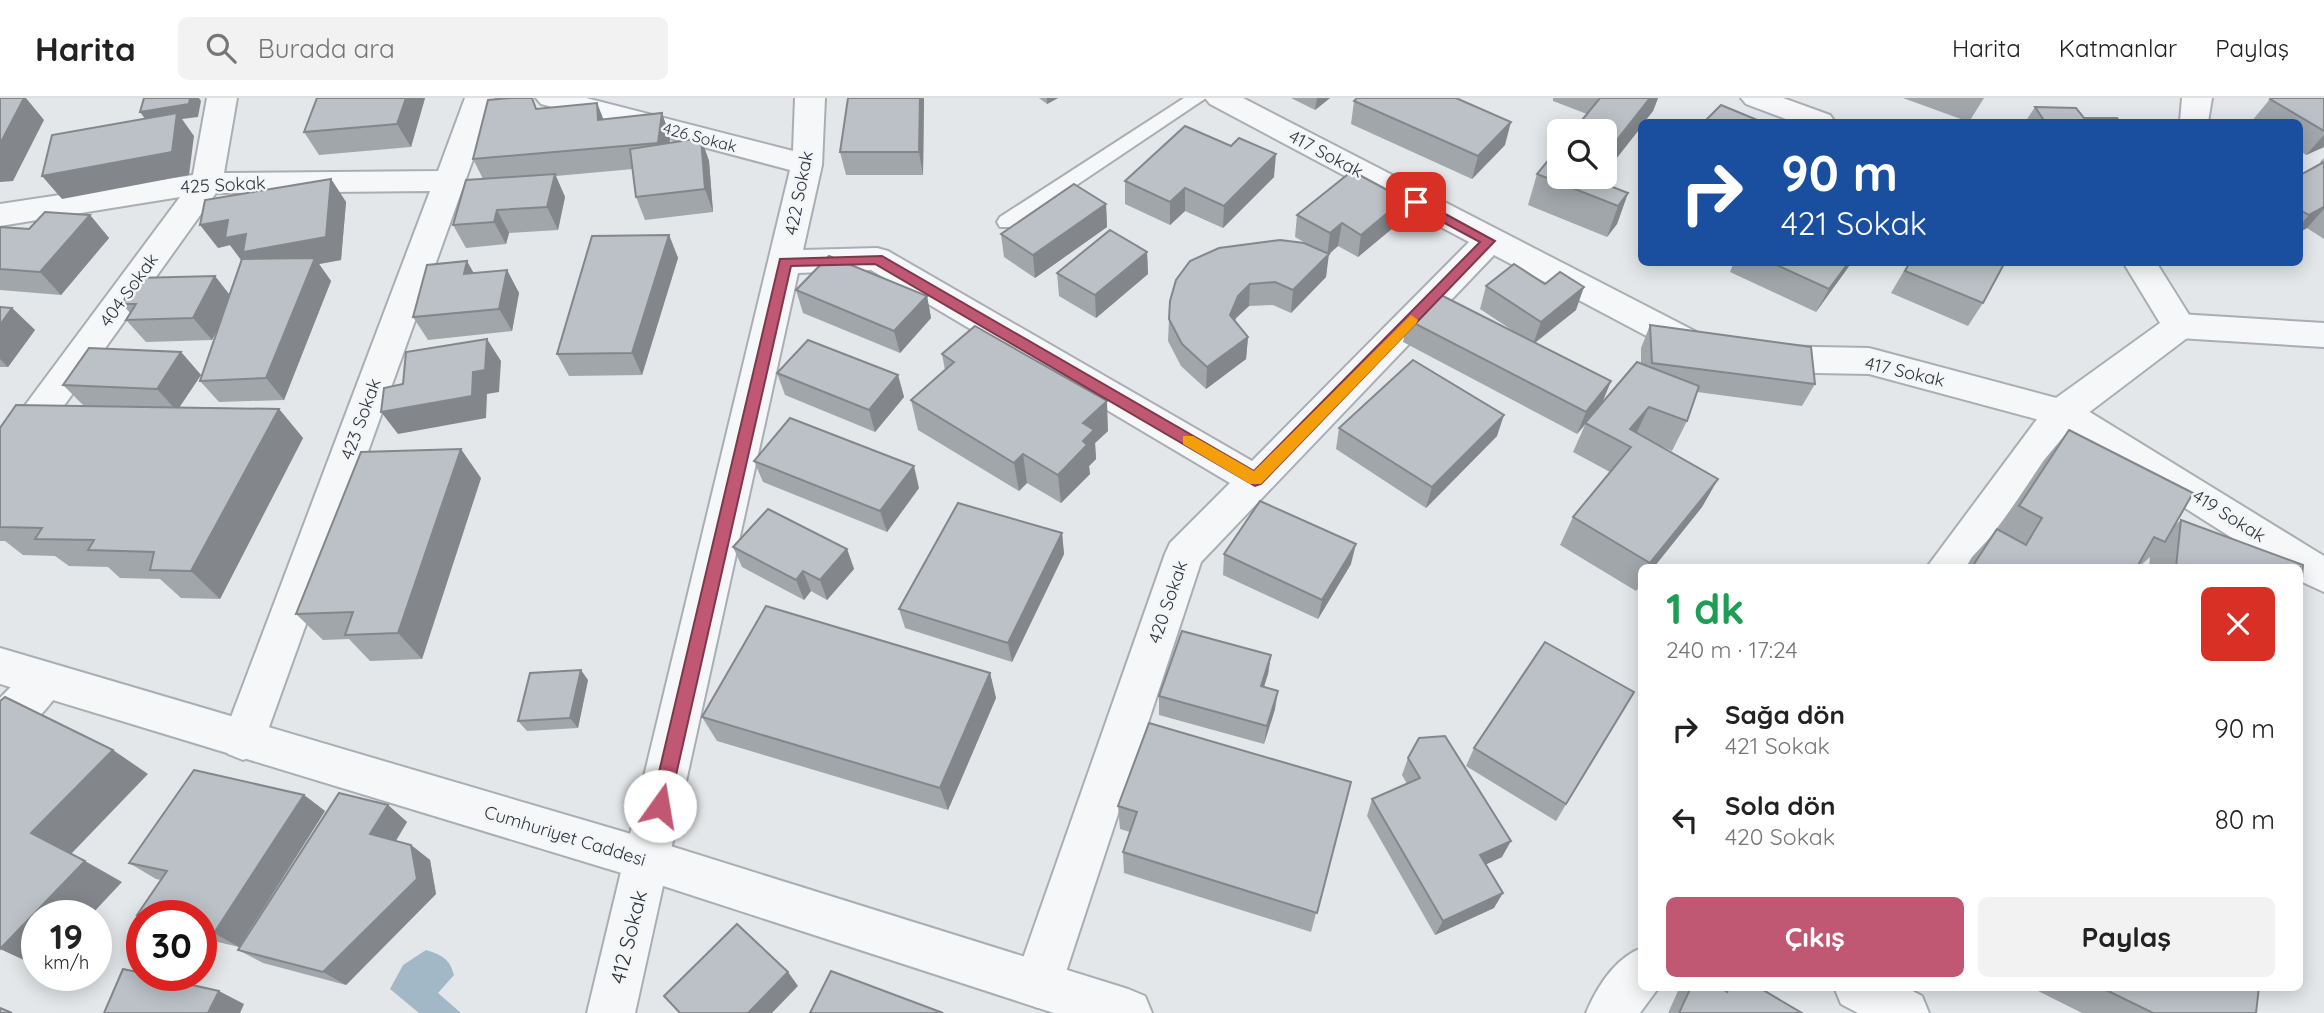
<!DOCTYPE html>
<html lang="tr">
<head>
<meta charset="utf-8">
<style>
  :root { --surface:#fff; --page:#f2f2f2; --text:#222; --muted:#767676; --line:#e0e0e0; --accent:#c05773 }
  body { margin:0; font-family:Quicksand,sans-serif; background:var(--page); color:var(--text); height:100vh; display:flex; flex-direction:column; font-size:26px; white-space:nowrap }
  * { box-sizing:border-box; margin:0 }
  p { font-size:23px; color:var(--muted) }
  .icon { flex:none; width:38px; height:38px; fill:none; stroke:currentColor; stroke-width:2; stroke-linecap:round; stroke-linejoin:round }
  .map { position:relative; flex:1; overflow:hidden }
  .sheet { position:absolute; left:1638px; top:466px; width:665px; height:427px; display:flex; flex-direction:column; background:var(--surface); border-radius:10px; box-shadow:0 4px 18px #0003 }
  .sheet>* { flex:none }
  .banner { position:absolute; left:1638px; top:21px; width:665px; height:147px; border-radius:10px; box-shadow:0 4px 18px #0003; background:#1a4fa0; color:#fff; overflow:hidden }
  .controls { position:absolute; left:1547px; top:21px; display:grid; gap:14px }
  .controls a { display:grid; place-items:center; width:70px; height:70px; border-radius:10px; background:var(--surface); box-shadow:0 4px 18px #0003; font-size:35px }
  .speed { position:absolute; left:21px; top:802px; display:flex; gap:14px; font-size:35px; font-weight:700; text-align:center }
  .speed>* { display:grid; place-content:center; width:91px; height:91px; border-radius:50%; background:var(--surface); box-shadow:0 4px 18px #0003; line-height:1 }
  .speed small { font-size:18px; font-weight:400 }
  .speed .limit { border:10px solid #d22; background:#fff; color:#111 }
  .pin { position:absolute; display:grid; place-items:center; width:60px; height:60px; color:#fff; margin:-30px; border-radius:14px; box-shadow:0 4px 10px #0006 }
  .me { position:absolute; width:77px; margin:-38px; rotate:13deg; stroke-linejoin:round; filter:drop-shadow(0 0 5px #0008) }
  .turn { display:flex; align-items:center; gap:24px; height:147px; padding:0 28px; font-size:32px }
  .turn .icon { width:91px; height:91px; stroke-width:2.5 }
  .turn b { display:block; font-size:49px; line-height:60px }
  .round { display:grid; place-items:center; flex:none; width:74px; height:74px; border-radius:10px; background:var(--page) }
  .summary { display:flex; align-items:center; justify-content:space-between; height:119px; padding:0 28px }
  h1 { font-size:42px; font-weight:700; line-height:52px; color:#1e9e55 }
  .primary-button { display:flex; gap:14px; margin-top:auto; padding:14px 28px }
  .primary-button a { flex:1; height:80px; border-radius:10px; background:var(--accent); color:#fff; font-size:28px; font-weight:700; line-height:80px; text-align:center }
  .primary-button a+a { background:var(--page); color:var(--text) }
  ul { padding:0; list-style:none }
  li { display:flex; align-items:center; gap:21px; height:91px; padding:0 28px }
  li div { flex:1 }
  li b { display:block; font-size:26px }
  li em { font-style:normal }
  header { display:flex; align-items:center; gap:42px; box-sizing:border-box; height:98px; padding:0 35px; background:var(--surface); border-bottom:2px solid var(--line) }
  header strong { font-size:33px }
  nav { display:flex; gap:38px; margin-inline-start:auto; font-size:24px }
  .search { width:490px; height:63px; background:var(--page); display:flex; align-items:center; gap:18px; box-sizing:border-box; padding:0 24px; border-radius:10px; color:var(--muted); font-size:26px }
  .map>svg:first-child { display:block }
</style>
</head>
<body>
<header>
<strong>Harita</strong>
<div class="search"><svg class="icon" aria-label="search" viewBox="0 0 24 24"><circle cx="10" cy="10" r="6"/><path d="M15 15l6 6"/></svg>Burada ara</div>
<nav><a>Harita</a><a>Katmanlar</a><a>Paylaş</a></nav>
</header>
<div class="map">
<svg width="2324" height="915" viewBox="0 0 2324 915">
  <rect width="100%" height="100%" fill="#e3e7ea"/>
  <path fill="#a3b8c6" d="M426 852C442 857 450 861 454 877L438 895 461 915H419L390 891 403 867Z"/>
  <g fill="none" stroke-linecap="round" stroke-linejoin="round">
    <defs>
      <path id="service" d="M1184 0H1206L1014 129H1000L997 124 1000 119Z"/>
      <g id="minor">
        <path d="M207 0H237L224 75 438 73 465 0H495L264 643 258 656 243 662 228 656 222 643 430 93 216 95 13 379 0 383V341L180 99 0 128V106L193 77Z"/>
        <path d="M536 0H586L793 53 795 0H825L822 67 803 152 877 150 888 153 1252 363 1469 144 1210 6 1205 0H1243L1714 243 1719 252 1714 261 1702 264 1690 261 1494 157 1201 464 1062 886 1055 903 1038 910 1021 903 1014 886 1165 456 1170 445 1230 385 871 172 798 175 635 915H587L790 72 541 6Z"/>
        <path d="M2182 0H2212L2208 24H2180Z"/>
        <path d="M2179 216 2324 225V249L2179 240 2167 237 2162 228 2167 219Z"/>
        <path d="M1761 248 1869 250 2075 305 2324 458V494L2300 483V469H2278L2051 325 1869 276 1761 274 1749 270 1744 261 1749 252Z"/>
        <path d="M44 565 59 570 65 583C53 607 25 637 0 647V600L29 570Z"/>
        <path d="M1834 889H1905L1922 898 1929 915H1858L1841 906Z"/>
      </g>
      <g id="tertiary">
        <path d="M1741 0H1783L1830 17 1835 24H1794L1746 6Z"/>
        <path d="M2123 164H2156L2196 228 2191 237 2075 325 1968 469H1927L2049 305 2160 225Z"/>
        <path d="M0 550 648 741 1128 891 1145 898 1152 915H1054L648 783 0 586Z"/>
        <path d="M1642 850V889H1659L1640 915H1586C1597 889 1615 860 1642 850Z"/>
      </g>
    </defs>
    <use href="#service" stroke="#a9aeb4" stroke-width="4"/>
    <use href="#minor" stroke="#a9aeb4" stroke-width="4"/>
    <use href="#tertiary" stroke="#a9aeb4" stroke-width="4"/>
    <use href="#service" fill="#f6f7f9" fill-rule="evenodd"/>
    <use href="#minor" fill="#f6f7f9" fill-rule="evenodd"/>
    <use href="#tertiary" fill="#f6f7f9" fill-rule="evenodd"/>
  </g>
  <g fill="#a1a6aa">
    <path d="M317 0H425L411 49 319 57 304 34Z"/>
    <path d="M532 0 537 11 597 5 603 21 670 38V45L701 40 709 63 713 114 645 122 636 99 633 71 556 78 565 99 558 132 509 135 506 146 466 150 453 127 483 81 473 61Z"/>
    <path d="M924 0 923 77H846L840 54Z"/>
    <path d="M1039 0H1058L1047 6Z"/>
    <path d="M1291 0H1330L1315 12Z"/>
    <path d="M1553 0H1658L1653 13 1605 75V33L1587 16 1553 3Z"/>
    <path d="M1903 0H1984L1969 24Z"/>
    <path d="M2324 0V49L2306 57 2300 53V24H2251L2270 1Z"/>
    <path d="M1354 3 1505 47 1472 81 1351 26Z"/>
    <path d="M2035 9 2084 20 2120 24H2025Z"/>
    <path d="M2324 60V141L2307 130 2300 134V77L2322 66 2320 64Z"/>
    <path d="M1537 76 1559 79H1602L1598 83 1628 95 1617 126 1607 139 1528 107Z"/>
    <path d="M1274 79 1223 130 1185 113 1170 127 1125 106V83Z"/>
    <path d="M331 81 346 104 341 162 319 166 331 183 284 302 219 304 200 283 218 230 212 242 146 244 126 222 130 215 122 206 229 196 241 162 230 147 218 150Z"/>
    <path d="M1106 106 1107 129 1035 180 1004 159 1001 136Z"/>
    <path d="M90 117 109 140 61 197 0 192V129L29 131Z"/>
    <path d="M1297 117 1400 124 1358 159 1338 148 1328 156 1326 179 1291 215 1273 207 1249 208 1236 220 1235 223 1248 239 1246 261 1206 291 1181 268 1168 243 1169 221 1309 147 1295 139Z"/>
    <path d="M669 137 678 160 642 277 569 278 557 256Z"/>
    <path d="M1147 154 1148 176 1096 220 1059 198 1057 175Z"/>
    <path d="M1734 164H1852L1816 214 1730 174Z"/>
    <path d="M1909 164H2005L1983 205 1968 228 1891 195Z"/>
    <path d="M507 172 519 195 512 233 428 242 413 219Z"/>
    <path d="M1486 188 1576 212 1535 245 1611 283 1602 305 1641 266V250L1650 227 1815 286 1802 308 1697 294 1687 323 1672 353 1661 348 1718 381 1702 409 1654 469H1642V485L1636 493 1560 447 1573 419 1610 374 1573 354 1585 327 1577 336 1403 244 1408 222 1518 236 1480 211Z"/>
    <path d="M796 192 927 198 931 220 900 255 803 215Z"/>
    <path d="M0 209 12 210 35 232 8 269H0Z"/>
    <path d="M181 254 201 277 179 309 279 311 303 340 220 501 181 500 160 481 120 480 108 469 69 468 55 458 23 457 5 443H0V330L84 308 63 287Z"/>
    <path d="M942 256 1108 333 1095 345 1096 361 1089 368 1090 376 1061 405 1027 385 1019 393 918 332 911 302 945 272Z"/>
    <path d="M777 275 898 277 904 299 875 334 785 297Z"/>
    <path d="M1339 330 1497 338 1426 410 1336 351Z"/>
    <path d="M2069 332 2175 427 2181 422 2300 469H2149L2150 459 2139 469H1966L1972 459 1997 432 2044 362Z"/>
    <path d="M754 363 919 390 887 434 763 384Z"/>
    <path d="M481 380 422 561 370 563 349 541 323 542 296 516Z"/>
    <path d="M1062 435 1064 456 1012 564 905 530 899 511Z"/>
    <path d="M733 449 847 451 854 471 827 502 811 493 804 502 742 469Z"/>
    <path d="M1224 456 1351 466 1318 521 1223 477Z"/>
    <path d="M1271 557 1268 576 1264 589 1275 611 1264 646 1159 617V598Z"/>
    <path d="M990 575 996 600 948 712 717 643 702 619Z"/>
    <path d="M588 582 578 630 527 633 518 623Z"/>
    <path d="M1634 594 1556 723 1466 668 1474 650Z"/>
    <path d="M1408 660 1502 759 1486 766 1494 810 1435 837 1367 718 1372 701 1407 686 1402 677Z"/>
    <path d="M1351 684 1311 834 1124 775 1123 754 1130 734 1120 731 1118 708Z"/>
    <path d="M304 697 325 713 239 849 201 840V817H142V819L137 817 161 782 156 781 129 765Z"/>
    <path d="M388 707 407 724 396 743 411 747 430 762 436 796 346 887 263 865 238 852Z"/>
    <path d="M1682 889H1758L1802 915H1668L1678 893Z"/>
    <path d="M2030 889H2259L2256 915H2082Z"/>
  </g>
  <g fill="#83878b">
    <path d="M24 0H26L44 22 13 83 0 84V46Z"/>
    <path d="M190 0H199L201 3 198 19 182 21 194 38 189 77 62 101 42 78 149 26 140 14Z"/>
    <path d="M406 0H425L411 49 397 26Z"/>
    <path d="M920 0H924L923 77 919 54Z"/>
    <path d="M1047 0H1058L1047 6Z"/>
    <path d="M1317 0H1330L1315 12Z"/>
    <path d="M1650 0H1658L1653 13 1644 24H1642V28L1605 75V57Z"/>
    <path d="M597 5 606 28 598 22Z"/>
    <path d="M662 15 670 38 667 68 658 45Z"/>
    <path d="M1511 24 1505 47 1472 81 1478 58Z"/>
    <path d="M2324 37V49L2306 57Z"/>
    <path d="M701 40 709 63 713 114 705 91Z"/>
    <path d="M1276 56 1274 79 1223 130 1224 108Z"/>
    <path d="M555 76 565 99 558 132 547 109Z"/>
    <path d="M1587 79H1602L1588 96Z"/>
    <path d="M331 81 346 104 341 162 319 166 331 183 284 302 266 280 242 163 230 147 218 150 200 127Z"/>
    <path d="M1185 90V113L1170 127V104Z"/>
    <path d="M1628 95 1617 126 1607 139 1618 108Z"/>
    <path d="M1404 101 1400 124 1358 159 1361 137Z"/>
    <path d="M1106 106 1107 129 1035 180 1033 157Z"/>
    <path d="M2324 109V111L2307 130 2300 134V127L2309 117Z"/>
    <path d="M497 112 509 135 506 146 494 124Z"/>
    <path d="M90 117 109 140 61 197 40 174Z"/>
    <path d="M1342 125 1338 148 1327 158 1330 135Z"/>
    <path d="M669 137 678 160 642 277 632 255Z"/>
    <path d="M1147 154 1148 176 1096 220 1095 197Z"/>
    <path d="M1329 156 1326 179 1291 215 1293 192Z"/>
    <path d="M467 163 480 186 464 176Z"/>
    <path d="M1849 164H1852L1816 214 1829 191Z"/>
    <path d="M507 172 519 195 512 233 499 211Z"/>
    <path d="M215 178 233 201 212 242 193 220Z"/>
    <path d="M1250 186 1249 208 1236 220 1228 239 1230 217 1238 198Z"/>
    <path d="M1584 189 1576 212 1533 246 1541 224Z"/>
    <path d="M927 198 931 220 900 255 894 233Z"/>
    <path d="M12 210 35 232 8 269 0 261V227Z"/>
    <path d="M1248 239 1246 261 1206 291 1207 269Z"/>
    <path d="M487 241 501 263 499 294 487 296 486 320 398 336 381 314 473 274Z"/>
    <path d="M181 254 201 277 177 313 157 291Z"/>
    <path d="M898 277 904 299 875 334 869 312Z"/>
    <path d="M1611 283 1602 305 1577 336 1586 314Z"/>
    <path d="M1107 303 1108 333 1095 345 1096 361 1089 368 1090 376 1061 405 1058 377 1083 325Z"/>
    <path d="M1649 309 1635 338 1630 331Z"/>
    <path d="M279 311 303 340 220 501 191 473Z"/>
    <path d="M1504 317 1497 338 1426 410 1432 389Z"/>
    <path d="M461 351 481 380 422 561 398 535Z"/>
    <path d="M1023 356 1027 385 1019 393 1014 365Z"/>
    <path d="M914 368 919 390 887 434 880 413Z"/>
    <path d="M1718 381 1702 409 1654 469H1648Z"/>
    <path d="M1062 435 1064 456 1012 564 1008 545Z"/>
    <path d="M1356 446 1351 466 1318 521 1322 502Z"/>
    <path d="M847 451 854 471 827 502 820 482Z"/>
    <path d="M803 473 811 493 804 502 796 482Z"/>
    <path d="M1271 557 1268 576 1258 606 1261 588Z"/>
    <path d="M581 572 588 582 578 630 570 620Z"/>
    <path d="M990 575 996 600 948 712 940 690Z"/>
    <path d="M1278 593 1275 611 1264 646 1267 628Z"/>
    <path d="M113 652 148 676 70 757 31 735Z"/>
    <path d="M304 697 325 713 239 849 214 835Z"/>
    <path d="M388 707 407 724 390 752 370 736Z"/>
    <path d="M1511 743 1502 759 1472 773 1480 757Z"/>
    <path d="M411 747 430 762 436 796 346 887 323 874Z"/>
    <path d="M85 763 122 784 91 817H37V868L0 851Z"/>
    <path d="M1503 795 1494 810 1435 837 1443 823Z"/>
    <path d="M788 874 798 888 772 915H748Z"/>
    <path d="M219 893 244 906 240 915H208Z"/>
  </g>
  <g fill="#bbc1c6" stroke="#83878b" stroke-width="2">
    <path d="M0 0H24L0 46Z"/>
    <path d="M144 0H190L189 6 140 14Z"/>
    <path d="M317 0H406L397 26 304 34Z"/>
    <path d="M511 0H532L536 11 597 5 598 22 662 15 658 45 473 61 488 2Z"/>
    <path d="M848 0H920L919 54H840Z"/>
    <path d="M1357 0H1456L1511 24 1478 58 1354 3Z"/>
    <path d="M1600 0H1650L1605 57V33H1573Z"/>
    <path d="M2271 0H2324V33L2270 1Z"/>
    <path d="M1721 7 1762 24H1704Z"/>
    <path d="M2035 9 2076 10 2084 20H2117L2120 24H2045Z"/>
    <path d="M177 15 172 54 42 78 52 37Z"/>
    <path d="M1185 28 1231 48 1239 40 1276 56 1224 108 1185 90 1170 104 1125 83Z"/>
    <path d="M701 40 705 91 636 99 630 51Z"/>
    <path d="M1559 49V79H1587L1628 95 1618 108 1537 76Z"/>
    <path d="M2324 64V109L2309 117 2300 112V77Z"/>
    <path d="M1352 73 1404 101 1361 137 1342 125 1330 135 1297 117Z"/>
    <path d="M555 76 547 109 497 112 494 124 453 127 466 82Z"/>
    <path d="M331 81 326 139 243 154 246 136 225 140 228 122 200 127 205 102Z"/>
    <path d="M1074 86 1106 106 1033 157 1001 136Z"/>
    <path d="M45 114 90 117 40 174 0 171V129L29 131Z"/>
    <path d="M1110 132 1147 154 1095 197 1057 175Z"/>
    <path d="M669 137 632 255 557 256 592 138Z"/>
    <path d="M1280 142 1304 145 1329 156 1293 192 1275 184 1250 186 1238 198 1230 217 1248 239 1207 269 1182 246 1169 221 1170 203 1176 182 1190 163 1219 150Z"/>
    <path d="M829 158 927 198 894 233 796 192Z"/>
    <path d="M315 160 266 280 200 283 242 161Z"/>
    <path d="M467 163 464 176 507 172 499 211 413 219 427 167Z"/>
    <path d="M1770 164H1849L1829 191Z"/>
    <path d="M1910 164H2005L1983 205 1905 173Z"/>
    <path d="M1514 166 1545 186 1560 174 1584 189 1541 224 1486 188Z"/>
    <path d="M215 178 193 220 126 222 136 206H122L136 180Z"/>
    <path d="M1435 194 1611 283 1586 314 1408 222Z"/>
    <path d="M0 209 12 210 0 227Z"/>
    <path d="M1650 227 1811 249 1815 286 1652 265Z"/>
    <path d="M975 228 1107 303 1083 325 1094 332 1083 343 1087 347 1058 377 1023 356 1014 365 911 302 954 264 942 256Z"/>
    <path d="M487 241 485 272 473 274 472 298 381 314 384 290 403 286 406 254Z"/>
    <path d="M808 242 898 277 869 312 777 275Z"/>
    <path d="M89 250 181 254 157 291 63 287Z"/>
    <path d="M1413 262 1504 317 1432 389 1339 330Z"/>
    <path d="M1637 264 1699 288 1687 323 1649 309 1630 331 1718 381 1650 465 1573 419 1631 349 1585 325Z"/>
    <path d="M16 307 279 311 191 473 150 472 154 454 88 452 94 442 35 441 42 430 0 429V330Z"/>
    <path d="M790 320 914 368 880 413 754 363Z"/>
    <path d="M2069 332 2193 395 2165 444 2154 439 2137 469H1972L1997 431 2026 447 2042 420 2019 408Z"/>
    <path d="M461 351 398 535 345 537 353 514 296 516 361 354Z"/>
    <path d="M1260 403 1356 446 1322 502 1224 456Z"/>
    <path d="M958 405 1062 435 1008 545 899 511Z"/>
    <path d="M768 411 847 451 820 482 803 473 796 482 733 449Z"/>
    <path d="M2181 422 2303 467 2300 508V469H2176Z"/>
    <path d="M766 508 990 575 940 690 702 619Z"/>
    <path d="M1182 533 1271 557 1261 588 1278 593 1267 628 1159 598Z"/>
    <path d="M1545 544 1634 594 1566 706 1474 650Z"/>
    <path d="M581 572 570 620 518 623 530 575Z"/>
    <path d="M5 599 113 652 31 735 85 763 0 851V603Z"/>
    <path d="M1149 625 1351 684 1317 815 1123 754 1137 714 1118 708Z"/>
    <path d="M1445 638 1511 743 1480 757 1503 795 1443 823 1372 701 1420 680 1408 660 1419 640Z"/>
    <path d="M194 672 304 697 214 835 201 832V817L142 818 137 817 167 773 129 765Z"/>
    <path d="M339 695 388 707 370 736 411 747 417 781 323 874 238 852Z"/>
    <path d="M737 826 788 874 748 915H680L664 898Z"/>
    <path d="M123 871 142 875V877H147L219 893 208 915H104Z"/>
    <path d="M831 873 943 915H810Z"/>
    <path d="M1691 889H1720L1727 894 1729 889H1758L1802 915H1679Z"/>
    <path d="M2100 889H2259L2256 915H2153Z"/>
    <path d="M0 910 12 915H0Z"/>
  </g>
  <path fill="#c05773" stroke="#7d394b" stroke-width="2" d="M1416 100 1495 143 1261 386 1255 388 875 166 791 168 669 708 667 714 660 716 654 714 651 708 780 161 882 158 1254 373 1480 144 1411 107V101Z"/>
  <path fill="#f59e0b" d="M1411 217 1418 222 1416 226 1261 386H1250L1183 346V338H1193L1254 373Z"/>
  <g text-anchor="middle" stroke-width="5" stroke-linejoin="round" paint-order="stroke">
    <g font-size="16" fill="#2d3640" stroke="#f3f5f7">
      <text transform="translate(700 39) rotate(15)" y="6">426 Sokak</text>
    </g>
    <g font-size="18" fill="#2d3640" stroke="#f3f5f7">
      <text transform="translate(1326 56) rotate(28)" y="6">417 Sokak</text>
      <text transform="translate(223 87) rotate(-3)" y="6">425 Sokak</text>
      <text transform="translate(799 95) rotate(-79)" y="6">422 Sokak</text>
      <text transform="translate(129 192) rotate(-54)" y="6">404 Sokak</text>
      <text transform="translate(1905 274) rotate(13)" y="6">417 Sokak</text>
      <text transform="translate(361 321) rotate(-70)" y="6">423 Sokak</text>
      <text transform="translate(2229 418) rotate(32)" y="6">419 Sokak</text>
      <text transform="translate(1168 504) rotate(-71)" y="6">420 Sokak</text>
      <text transform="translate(565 738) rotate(17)" y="6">Cumhuriyet Caddesi</text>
    </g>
    <g font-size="21" fill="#2d3640" stroke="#f3f5f7">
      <text transform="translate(629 839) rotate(-76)" y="7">412 Sokak</text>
    </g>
  </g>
</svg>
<div class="controls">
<a><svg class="icon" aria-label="search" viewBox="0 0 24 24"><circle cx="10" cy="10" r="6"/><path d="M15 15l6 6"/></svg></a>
</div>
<div class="speed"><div>19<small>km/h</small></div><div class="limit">30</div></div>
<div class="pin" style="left:1416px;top:104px;background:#d93025"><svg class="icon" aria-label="arrive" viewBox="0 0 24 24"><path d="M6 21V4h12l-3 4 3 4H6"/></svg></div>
<svg class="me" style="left:660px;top:708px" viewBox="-20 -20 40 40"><circle r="19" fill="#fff"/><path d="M0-13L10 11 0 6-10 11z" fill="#c05773"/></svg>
<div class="banner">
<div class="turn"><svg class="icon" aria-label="right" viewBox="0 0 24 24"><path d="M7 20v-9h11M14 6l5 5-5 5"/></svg><div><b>90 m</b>421 Sokak</div></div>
</div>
<section class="sheet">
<div class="summary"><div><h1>1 dk</h1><p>240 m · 17:24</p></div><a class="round" style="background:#d93025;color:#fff"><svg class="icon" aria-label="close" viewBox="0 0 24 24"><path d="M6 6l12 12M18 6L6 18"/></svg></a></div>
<ul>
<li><svg class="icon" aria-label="right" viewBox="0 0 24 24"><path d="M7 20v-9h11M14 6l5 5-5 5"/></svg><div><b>Sağa dön</b><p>421 Sokak</p></div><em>90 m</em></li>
<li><svg class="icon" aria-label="left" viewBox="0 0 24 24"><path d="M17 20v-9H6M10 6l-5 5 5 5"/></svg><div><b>Sola dön</b><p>420 Sokak</p></div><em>80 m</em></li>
</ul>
<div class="primary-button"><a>Çıkış</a><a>Paylaş</a></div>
</section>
</div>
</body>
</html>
